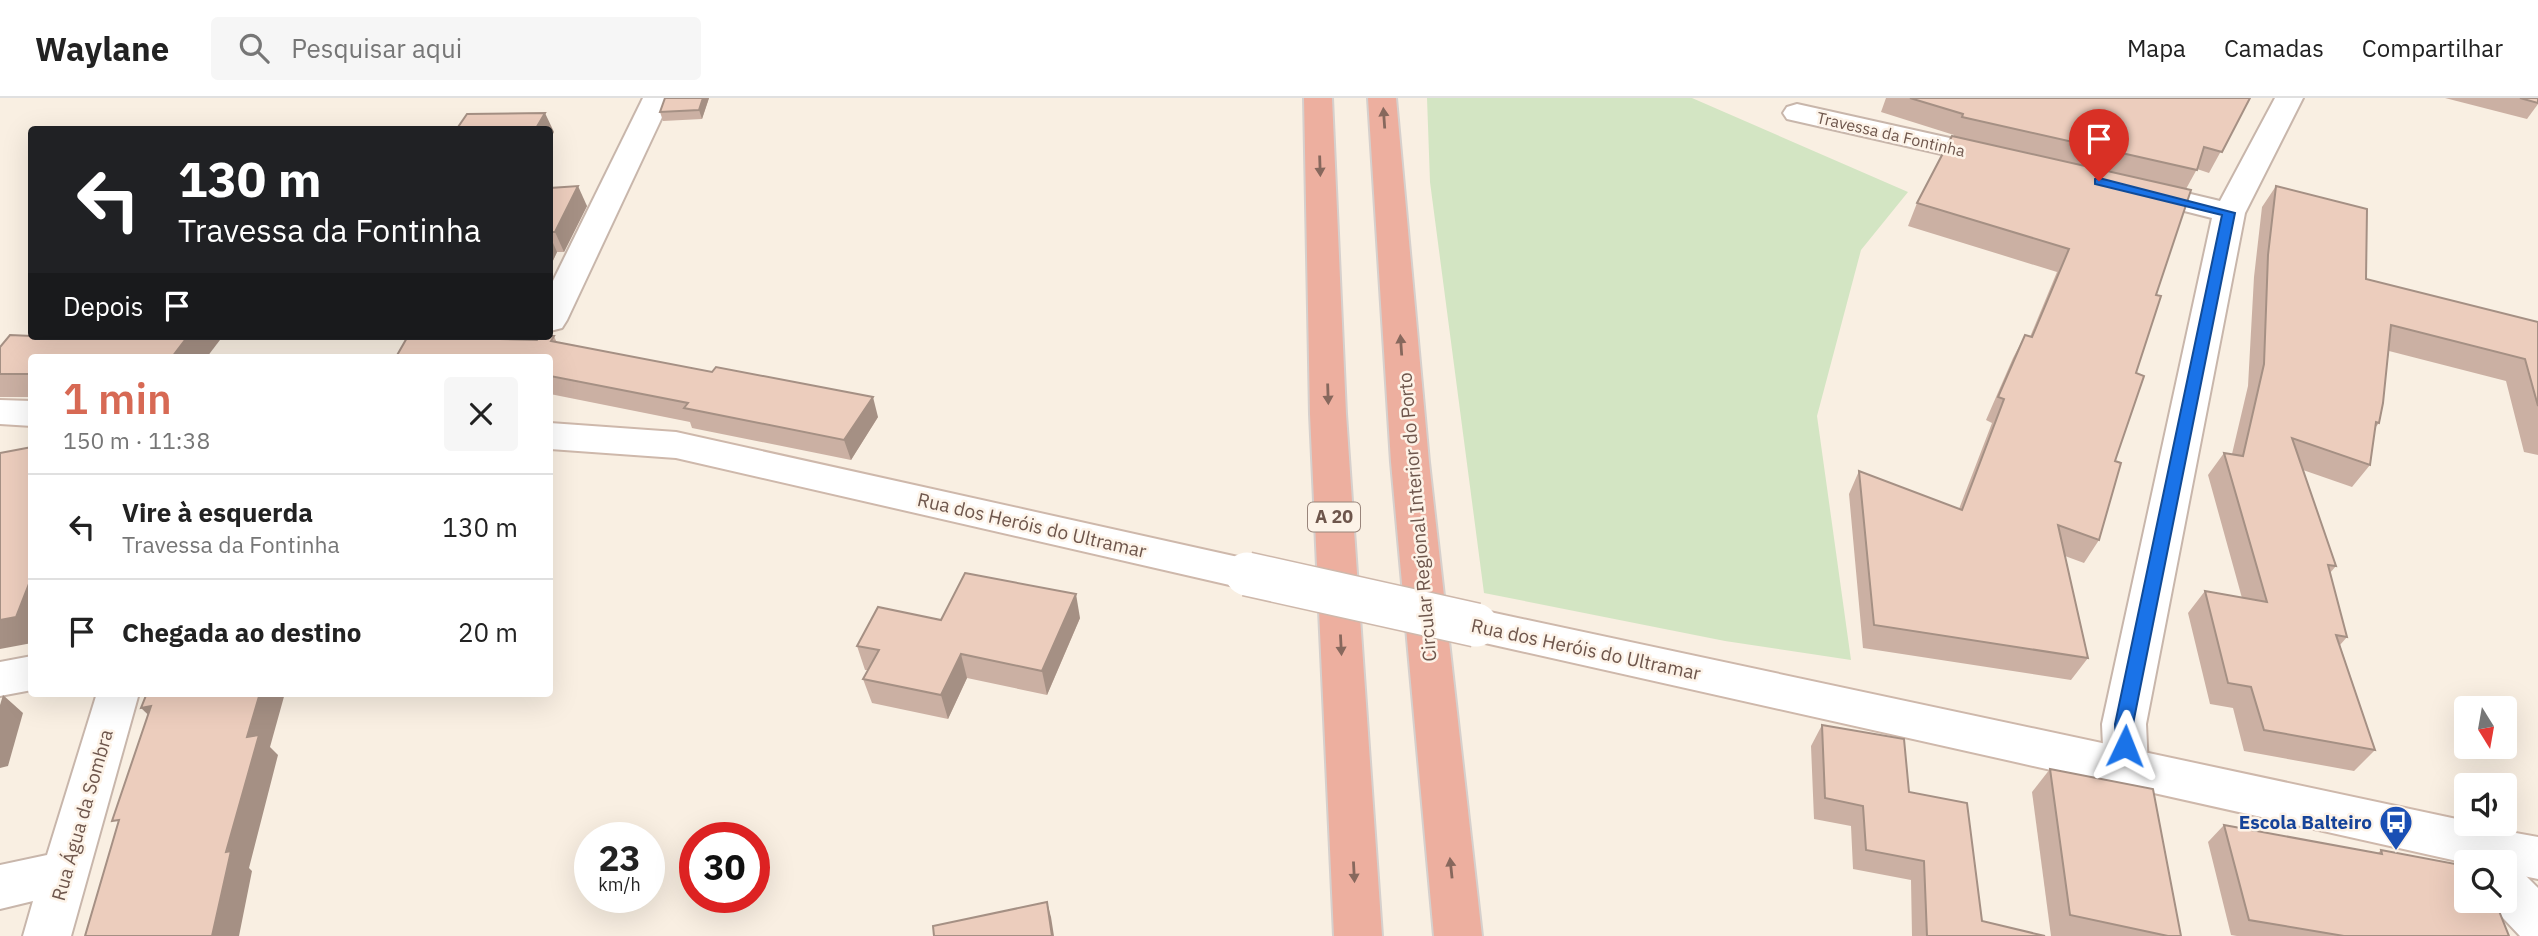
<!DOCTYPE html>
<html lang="pt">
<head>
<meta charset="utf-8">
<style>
  :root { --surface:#fff; --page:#f6f6f6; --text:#222; --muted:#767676; --line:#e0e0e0; --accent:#d76954 }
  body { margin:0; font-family:"IBM Plex Sans",sans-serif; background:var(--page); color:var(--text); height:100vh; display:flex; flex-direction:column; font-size:26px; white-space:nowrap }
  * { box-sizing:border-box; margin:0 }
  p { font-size:23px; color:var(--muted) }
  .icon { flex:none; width:38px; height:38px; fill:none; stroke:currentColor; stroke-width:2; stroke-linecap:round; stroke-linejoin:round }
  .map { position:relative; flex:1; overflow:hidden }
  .drawer { position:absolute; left:28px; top:256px; width:525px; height:343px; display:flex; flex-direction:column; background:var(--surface); border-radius:7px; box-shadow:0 7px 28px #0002 }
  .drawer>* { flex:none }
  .banner { position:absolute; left:28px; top:28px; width:525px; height:214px; border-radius:7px; box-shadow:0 7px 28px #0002; background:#202124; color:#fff; overflow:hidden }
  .needle { width:46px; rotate:169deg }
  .tools { position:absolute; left:2454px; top:598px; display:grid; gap:14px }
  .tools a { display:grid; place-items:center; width:63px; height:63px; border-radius:7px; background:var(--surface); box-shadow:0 7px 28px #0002; font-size:35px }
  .speed { position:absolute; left:574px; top:724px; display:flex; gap:14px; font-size:35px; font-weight:700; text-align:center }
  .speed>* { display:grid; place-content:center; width:91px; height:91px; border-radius:50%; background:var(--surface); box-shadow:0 7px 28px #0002; line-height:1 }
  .speed small { font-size:18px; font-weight:400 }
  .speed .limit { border:10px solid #d22; background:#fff; color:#111 }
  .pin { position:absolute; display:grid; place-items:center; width:60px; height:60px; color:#fff; margin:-72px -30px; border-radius:50% 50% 50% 0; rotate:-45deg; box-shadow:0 0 7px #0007 }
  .pin .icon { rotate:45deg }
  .me { position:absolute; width:77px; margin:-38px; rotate:2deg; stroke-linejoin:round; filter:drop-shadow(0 0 5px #0008) }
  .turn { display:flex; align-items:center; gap:24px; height:147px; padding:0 35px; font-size:32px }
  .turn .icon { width:91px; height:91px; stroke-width:2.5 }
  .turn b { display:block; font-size:49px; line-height:60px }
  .then { display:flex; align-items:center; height:66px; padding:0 35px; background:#0003; gap:14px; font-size:26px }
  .round { display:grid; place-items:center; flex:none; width:74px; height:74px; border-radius:7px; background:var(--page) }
  .overview { display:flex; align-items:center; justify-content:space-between; height:119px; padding:0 35px }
  h1 { font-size:42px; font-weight:600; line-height:52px; color:var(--accent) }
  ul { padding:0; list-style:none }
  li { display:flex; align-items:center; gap:21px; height:105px; padding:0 35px; border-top:2px solid var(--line) }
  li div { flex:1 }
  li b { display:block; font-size:26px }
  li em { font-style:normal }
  header { display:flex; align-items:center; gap:42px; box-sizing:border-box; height:98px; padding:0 35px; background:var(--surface); border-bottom:2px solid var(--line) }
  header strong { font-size:33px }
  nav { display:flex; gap:38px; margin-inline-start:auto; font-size:24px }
  .search { width:490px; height:63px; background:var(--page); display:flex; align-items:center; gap:18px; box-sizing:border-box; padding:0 24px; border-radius:7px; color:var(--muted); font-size:26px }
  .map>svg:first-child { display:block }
</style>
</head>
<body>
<header>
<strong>Waylane</strong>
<div class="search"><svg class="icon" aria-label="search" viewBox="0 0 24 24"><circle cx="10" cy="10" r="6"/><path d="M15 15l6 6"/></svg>Pesquisar aqui</div>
<nav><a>Mapa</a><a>Camadas</a><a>Compartilhar</a></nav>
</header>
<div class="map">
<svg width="2538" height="838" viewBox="0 0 2538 838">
  <rect width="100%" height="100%" fill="#f9efe2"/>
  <path fill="#d3e5c3" d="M1427 0H1692L1908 94 1861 152 1817 318 1851 562 1725 543 1484 495 1430 84Z"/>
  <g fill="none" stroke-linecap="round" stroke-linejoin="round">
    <defs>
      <g id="street">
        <path d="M643 0H671L567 222 562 230 550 233V189Z"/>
        <path d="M2275 0H2303L2245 115 2146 626 2148 670 2142 684 2126 689 2110 684 2104 670 2102 626 2212 120 2125 98 2121 92 2125 86 2136 83 2220 103Z"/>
        <path d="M1797 6 1999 51 2010 54 2014 60 2010 66 1999 69 1787 21 1783 15 1787 9Z"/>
        <path d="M32 558V592L0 598V564Z"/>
        <path d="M97 595H139L71 838H23L33 803 0 811V767L47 757Z"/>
        <path d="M2504 766 2521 773 2538 790V838H2520L2487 803H2504Z"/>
      </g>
      <g id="secondary">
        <path d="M0 302 32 303V328L0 326Z"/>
        <path d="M550 325 676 334 1247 461 1261 465 1267 476 1261 487 1247 491 676 360 550 351Z"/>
        <path d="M1476 511 2466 723V726L2538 739V781L2504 774V765H2466L1476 543 1461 539 1455 527 1461 515Z"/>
      </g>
      <g id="highway">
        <path d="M1304 0H1332L1346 316 1382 838H1334L1310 316Z"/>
        <path d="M1368 0H1396L1429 364 1482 838H1434L1391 364Z"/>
      </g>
    </defs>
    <use href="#street" stroke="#c8b6ab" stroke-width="4"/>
    <use href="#secondary" stroke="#ceb8ab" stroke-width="4"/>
    <use href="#highway" stroke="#d6d0cd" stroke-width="4"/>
    <use href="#street" fill="#fff" fill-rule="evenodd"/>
    <use href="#secondary" fill="#fff" fill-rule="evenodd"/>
    <use href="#highway" fill="#edaf9f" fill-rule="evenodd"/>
    <defs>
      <path id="secondary-bridge" d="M1247 476 1476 527"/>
    </defs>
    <use href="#secondary-bridge" stroke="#ceb8ab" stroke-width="46" stroke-linecap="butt"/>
    <use href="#secondary-bridge" stroke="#fff" stroke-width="43"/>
  </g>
  <g fill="#cbb0a3">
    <path d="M665 0H709L702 21 663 23 660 14Z"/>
    <path d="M1886 0H2250L2209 75 2197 71 2186 91 2156 197 2136 275 2115 363 2099 442 2084 465 2065 458 2088 560 2071 582 1863 550 1849 396 1859 373 1959 411 1992 325 1986 322 2013 260 2025 237 2030 239 2057 174 1908 128 1917 105 1954 37 1881 14Z"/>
    <path d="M2445 0H2538V6L2527 21Z"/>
    <path d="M2276 88 2366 181 2538 224V357L2524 354 2506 283 2389 253 2379 325 2375 330 2370 367 2352 389 2303 372 2336 468 2330 475 2347 539 2340 547 2375 652 2354 673 2244 653 2233 610 2210 606 2188 515 2205 493 2242 500 2208 377 2224 355 2232 356 2248 288 2254 179 2262 109Z"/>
    <path d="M550 90 587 108 564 154H557L550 169Z"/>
    <path d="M554 238 557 245 878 319 851 362 692 330 690 324 550 296V259L512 241 537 242Z"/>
    <path d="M0 249 32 259V299H0Z"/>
    <path d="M1080 520 1047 597 967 580 948 621 872 605 863 581 868 572H865L857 548 941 522Z"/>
    <path d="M1822 627 1909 694 1982 823 2045 838H1912L1911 782 1853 771 1851 728 1814 721 1811 648Z"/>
    <path d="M2050 671 2181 838H2051L2032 694Z"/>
    <path d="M2224 727 2378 755 2381 752 2509 838H2237L2231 837 2208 744Z"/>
  </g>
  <g fill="#a59084">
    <path d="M703 0H709L702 21 699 12Z"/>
    <path d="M545 15 554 34 550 42V32H535Z"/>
    <path d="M578 88 587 108 564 154 555 134Z"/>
    <path d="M550 138 557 154 550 169Z"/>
    <path d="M188 238H223L207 259H172Z"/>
    <path d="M499 238H514L509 247Z"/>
    <path d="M873 299 878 319 851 362 844 342Z"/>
    <path d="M32 478V545L0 551V522Z"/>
    <path d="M1076 496 1080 520 1047 597 1042 573Z"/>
    <path d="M961 556 967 580 948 621 941 597Z"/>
    <path d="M260 595H285L270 649 278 657 249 770 252 773 239 838H212L247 639Z"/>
    <path d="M3 597 23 615 8 668 0 670V607Z"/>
    <path d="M151 608 163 631 141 610Z"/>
    <path d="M1047 804 1051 819 1054 838H1052Z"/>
  </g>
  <g fill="#eccdbd" stroke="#a59084" stroke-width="2">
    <path d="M665 0H703L699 12 660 14Z"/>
    <path d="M1910 0H2250L2222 54 2204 49 2197 72 1962 19 1963 16Z"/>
    <path d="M2520 0H2538V5Z"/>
    <path d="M545 15 535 32H456L467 16Z"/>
    <path d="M1952 38 2191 92 2156 197 2161 198 2136 275 2144 278 2115 363 2121 365 2099 442 2058 427 2088 560 1874 527 1859 373 1962 412 2004 301 1998 299 2025 237 2032 239 2069 151 1917 105Z"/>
    <path d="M578 88 555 134H550V90Z"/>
    <path d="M2276 88 2367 111 2366 181 2538 224V308L2525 261 2391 227 2383 305 2379 325 2376 324 2370 367 2292 340 2336 468 2328 467 2347 539 2336 537 2375 652 2264 632 2251 589 2228 585 2205 493 2267 504 2224 355 2243 358 2264 266 2268 157Z"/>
    <path d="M10 237 32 238H188L172 259H32V276H0V249Z"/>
    <path d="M408 238H501V241L537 242 540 238H554L551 243 712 274 716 269 873 299 844 342 684 310 688 305 550 278V259H396Z"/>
    <path d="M32 349V478L16 519 0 522V355Z"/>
    <path d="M965 475 1076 496 1042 573 961 556 941 597 863 581 879 552 857 548 878 509 941 522Z"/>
    <path d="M147 595H260L247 639 259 637 226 754 231 753 212 838H85L119 722 112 723 151 608 141 610Z"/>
    <path d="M1822 627 1904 641 1909 694 1967 705 1982 823 2045 838H1927L1924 763 1866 752 1863 708 1825 700Z"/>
    <path d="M2050 671 2153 691 2181 838H2168L2070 817Z"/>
    <path d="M2224 727 2382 756 2381 752 2466 768V803H2495L2509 838H2344L2249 822Z"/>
    <path d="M1047 804 1052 838H934L933 828Z"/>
  </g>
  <defs><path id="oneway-solid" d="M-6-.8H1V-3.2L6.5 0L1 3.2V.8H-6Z" transform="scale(1.75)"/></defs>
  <g fill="#87685d">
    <use href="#oneway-solid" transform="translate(1384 20) rotate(-94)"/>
    <use href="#oneway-solid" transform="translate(1320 68) rotate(88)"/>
    <use href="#oneway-solid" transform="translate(1401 247) rotate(-94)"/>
    <use href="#oneway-solid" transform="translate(1328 296) rotate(88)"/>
    <use href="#oneway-solid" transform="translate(1341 547) rotate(87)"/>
    <use href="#oneway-solid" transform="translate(1451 770) rotate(-96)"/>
    <use href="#oneway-solid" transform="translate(1354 774) rotate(87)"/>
  </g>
  <path fill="#1a73e8" stroke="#114b97" stroke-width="2" d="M2099 80 2235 115 2133 626 2134 648 2125 655 2116 648 2115 626 2222 117 2095 86V81Z"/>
  <defs>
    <symbol id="bus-pin" viewBox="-11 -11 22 30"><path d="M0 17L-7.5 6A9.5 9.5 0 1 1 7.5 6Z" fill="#1a4fb4" stroke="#fdf3e8"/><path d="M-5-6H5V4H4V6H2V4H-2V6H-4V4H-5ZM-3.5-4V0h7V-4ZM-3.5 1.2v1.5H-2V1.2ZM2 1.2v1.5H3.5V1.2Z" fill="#fff"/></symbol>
  </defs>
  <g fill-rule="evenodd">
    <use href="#bus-pin" x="2377" y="705" width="38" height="52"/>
  </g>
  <g text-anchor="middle" stroke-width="5" stroke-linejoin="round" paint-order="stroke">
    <g font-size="16" fill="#6e564c" stroke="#fdf3e8">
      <text transform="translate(1891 36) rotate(13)" y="6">Travessa da Fontinha</text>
    </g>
    <rect fill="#fdf3e8" stroke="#99857b" stroke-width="2" x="1308" y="404.5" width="52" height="29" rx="5"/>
    <g font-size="18" font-weight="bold" fill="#6e564c">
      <text x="1334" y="425">A 20</text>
    </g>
    <g font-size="19" fill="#6e564c" stroke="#fdf3e8">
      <text transform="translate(1417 419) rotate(-95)" y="7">Circular Regional Interior do Porto</text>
      <text transform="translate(1032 427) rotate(13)" y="7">Rua dos Heróis do Ultramar</text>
      <text transform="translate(1586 551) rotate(12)" y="7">Rua dos Heróis do Ultramar</text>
      <text transform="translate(82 717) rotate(-74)" y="7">Rua Água da Sombra</text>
    </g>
    <g font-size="19" font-weight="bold" fill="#164399" stroke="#fdf3e8" text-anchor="end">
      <text x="2372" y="731">Escola Balteiro</text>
    </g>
  </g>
</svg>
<div class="tools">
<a><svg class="needle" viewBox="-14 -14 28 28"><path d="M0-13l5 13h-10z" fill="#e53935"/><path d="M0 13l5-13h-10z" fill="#767676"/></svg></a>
<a><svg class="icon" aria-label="sound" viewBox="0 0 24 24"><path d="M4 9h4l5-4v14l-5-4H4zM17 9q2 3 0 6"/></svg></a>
<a><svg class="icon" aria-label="search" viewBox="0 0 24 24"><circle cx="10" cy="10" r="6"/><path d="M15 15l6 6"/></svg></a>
</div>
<div class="speed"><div>23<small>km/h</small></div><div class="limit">30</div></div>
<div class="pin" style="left:2099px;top:83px;background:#d93025"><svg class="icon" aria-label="arrive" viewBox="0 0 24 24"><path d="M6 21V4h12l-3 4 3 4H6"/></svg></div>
<svg class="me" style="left:2125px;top:648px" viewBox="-20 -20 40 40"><path d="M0-17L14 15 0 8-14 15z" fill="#1a73e8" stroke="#fff" stroke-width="4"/></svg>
<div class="banner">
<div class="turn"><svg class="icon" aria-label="left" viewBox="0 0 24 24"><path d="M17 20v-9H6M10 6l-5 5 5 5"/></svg><div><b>130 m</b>Travessa da Fontinha</div></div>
<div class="then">Depois<svg class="icon" aria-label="arrive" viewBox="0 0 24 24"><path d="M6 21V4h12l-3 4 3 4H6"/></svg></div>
</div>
<section class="drawer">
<div class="overview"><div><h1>1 min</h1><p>150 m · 11:38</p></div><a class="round"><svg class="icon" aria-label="close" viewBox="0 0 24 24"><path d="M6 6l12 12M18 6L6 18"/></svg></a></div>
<ul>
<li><svg class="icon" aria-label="left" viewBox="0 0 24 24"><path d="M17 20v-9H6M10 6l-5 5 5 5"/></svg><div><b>Vire à esquerda</b><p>Travessa da Fontinha</p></div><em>130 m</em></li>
<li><svg class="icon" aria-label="arrive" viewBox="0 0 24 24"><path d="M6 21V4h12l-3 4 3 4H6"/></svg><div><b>Chegada ao destino</b></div><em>20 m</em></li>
</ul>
</section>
</div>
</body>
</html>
